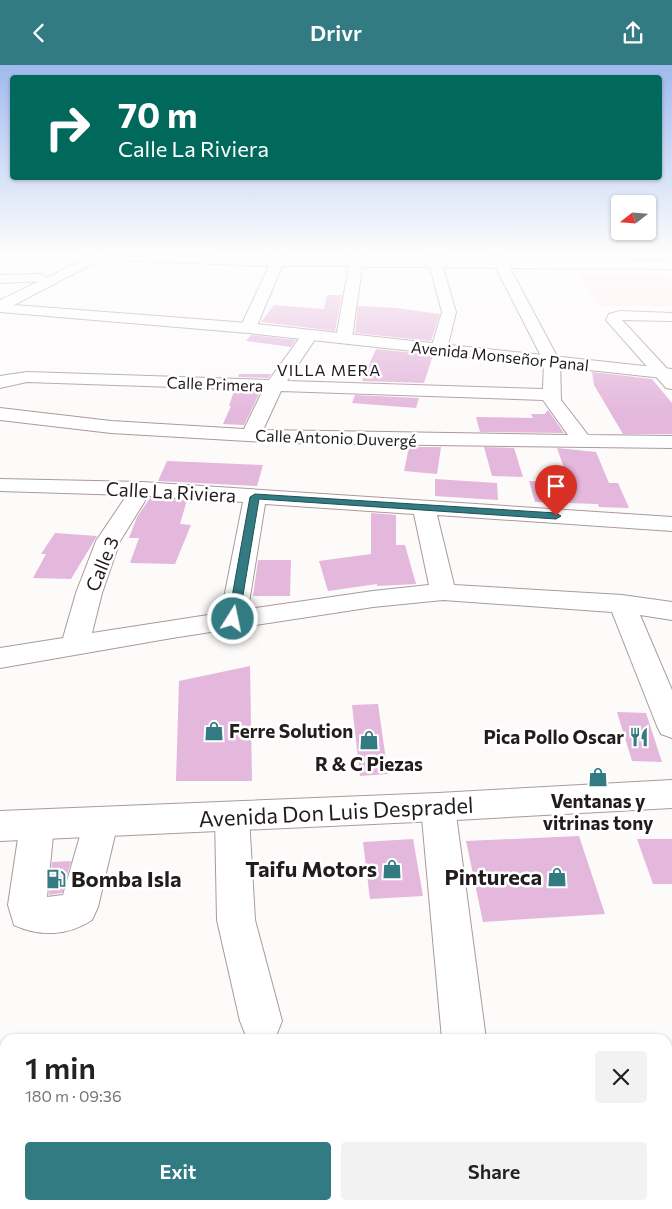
<!DOCTYPE html>
<html lang="en">
<head>
<meta charset="utf-8">
<style>
  :root { --surface:#fff; --page:#f2f2f2; --text:#222; --muted:#767676; --accent:#327b82 }
  body { margin:0; font-family:Commissioner,sans-serif; background:var(--page); color:var(--text); height:100vh; display:flex; flex-direction:column; font-size:19px; white-space:nowrap }
  * { box-sizing:border-box; margin:0 }
  p { font-size:16px; color:var(--muted) }
  .icon { flex:none; width:28px; height:28px; fill:none; stroke:currentColor; stroke-width:2; stroke-linecap:round; stroke-linejoin:round }
  .map { position:relative; flex:1; overflow:hidden }
  .side { position:absolute; left:0px; top:969px; width:672px; height:176px; display:flex; flex-direction:column; background:var(--surface); border-radius:15px 15px 0 0; box-shadow:0 1px 4px #0004 }
  .side>* { flex:none }
  .guide { position:absolute; left:10px; top:10px; width:652px; height:105px; border-radius:5px; box-shadow:0 1px 4px #0004; background:#00695c; color:#fff; overflow:hidden }
  .needle { width:32px; rotate:253deg }
  .buttons { position:absolute; left:611px; top:130px; display:grid; gap:10px }
  .buttons a { display:grid; place-items:center; width:45px; height:45px; border-radius:5px; background:var(--surface); box-shadow:0 1px 4px #0004; font-size:25px }
  .pin { position:absolute; display:grid; place-items:center; width:42px; height:42px; color:#fff; margin:-51px -21px; border-radius:50% 50% 50% 0; rotate:-45deg; box-shadow:0 0 5px #0007 }
  .pin .icon { rotate:45deg }
  .me { position:absolute; width:55px; margin:-28px; rotate:10deg; stroke-linejoin:round; filter:drop-shadow(0 0 4px #0008) }
  .turn { display:flex; align-items:center; gap:18px; height:105px; padding:0 25px; font-size:22px }
  .turn .icon { width:65px; height:65px; stroke-width:2.5 }
  .turn b { display:block; font-size:35px; line-height:42px }
  .round { display:grid; place-items:center; flex:none; width:52px; height:52px; border-radius:5px; background:var(--page) }
  .overview { display:flex; align-items:center; justify-content:space-between; height:85px; padding:0 25px }
  h1 { font-size:30px; font-weight:600; line-height:38px }
  .action { display:flex; gap:10px; margin-top:auto; padding:10px 25px }
  .action a { flex:1; height:58px; border-radius:5px; background:var(--accent); color:#fff; font-size:20px; font-weight:600; line-height:58px; text-align:center }
  .action a+a { background:var(--page); color:var(--text) }
  header { display:flex; justify-content:space-between; align-items:center; height:65px; padding:0 25px; background:var(--accent); color:#fff; font-size:22px; font-weight:600 }
  .map>svg:first-child { display:block }
</style>
</head>
<body>
<header><svg class="icon" aria-label="back" viewBox="0 0 24 24"><path d="M15 5l-7 7 7 7"/></svg>Drivr<svg class="icon" aria-label="share" viewBox="0 0 24 24"><path d="M12 15V3M7 8l5-5 5 5M5 13v7h14v-7"/></svg></header>
<div class="map">
<svg width="672" height="1144" viewBox="0 0 672 1144">
  <rect width="100%" height="100%" fill="#fdfafa"/>
  <path fill="#fde8ec" d="M578 209 667 210 672 215V241H599Z"/>
  <g fill="#e4b7dc">
    <path d="M327 230H342L335 266 261 257 274 240 324 244Z"/>
    <path d="M358 241 396 243 440 249 431 276 355 268Z"/>
    <path d="M251 270 296 275 291 282 246 276Z"/>
    <path d="M376 284 433 290 424 318 362 316Z"/>
    <path d="M592 307 652 314 672 338V369H623L594 320Z"/>
    <path d="M239 309H271L268 313 238 312Z"/>
    <path d="M234 326 260 327 244 360 223 359 231 341H229Z"/>
    <path d="M355 330 419 333 416 343 352 338Z"/>
    <path d="M548 345 564 368 480 367 476 352 533 353 531 349H545Z"/>
    <path d="M409 382H441L437 409 404 406Z"/>
    <path d="M484 382 514 383 523 412 492 411Z"/>
    <path d="M557 383 596 387 609 418H618L629 443 599 442 598 439 535 437 529 416 569 417Z"/>
    <path d="M167 396 263 400 257 421 158 416Z"/>
    <path d="M435 414 497 418 498 435 435 431Z"/>
    <path d="M150 433 187 435 180 459 191 460 175 499 130 498 139 473H129L137 452Z"/>
    <path d="M371 448 396 450V480H405L416 519 377 521V519L328 526 319 496 371 489Z"/>
    <path d="M55 468 97 471 71 514 33 513 46 489H41Z"/>
    <path d="M258 495H291L290 531H253Z"/>
    <path d="M250 601 252 716H176L179 616Z"/>
    <path d="M378 639 388 709 360 711 352 640Z"/>
    <path d="M617 647 646 648 662 697 632 696Z"/>
    <path d="M579 771 605 849 483 857 466 776Z"/>
    <path d="M413 774 423 831 370 834 363 777Z"/>
    <path d="M637 774H672V819H653Z"/>
    <path d="M71 796 62 828 49 830 52 797Z"/>
  </g>
  <g fill="none" stroke-linecap="round" stroke-linejoin="round">
    <defs>
      <g id="minor">
        <path d="M81 189 271 193 272 189H284V193L349 194V189H361L362 194H428L427 189H439L441 194 493 195 490 189H502L505 195 672 196V204L510 203 560 297 561 335 588 370 672 371V383L282 378 111 368 0 355V343L111 356 244 364 263 325 27 317 0 323V311L27 307 269 315 304 267 310 265 318 270 287 316 543 324 544 297 496 203 443 202 456 247 447 284 439 289 431 284 442 247 430 202H362L352 273 344 278 336 273 349 201H282L256 263 248 268 240 263 269 201 86 194 82 193ZM281 326 543 335 568 370 263 365Z"/>
        <path d="M39 209 44 210 46 213 44 216 0 218V210Z"/>
        <path d="M620 246 672 248V256L622 255 672 309V324L666 323 606 255 609 249Z"/>
        <path d="M0 414 142 417 672 452V466L437 450 454 520 622 530 672 537V555L640 550 672 625V673L661 669 657 661 612 547 443 535 373 542 172 573 0 603V583L63 573 76 528 96 476 127 430 0 426ZM148 431 243 437 221 548 92 568 102 528 120 476ZM265 439 414 449 429 520 373 526 248 544Z"/>
        <path d="M438 728 450 732 455 742 486 974H442L421 742 426 732Z"/>
        <path d="M232 737 244 742 249 752 255 855 282 956 276 971C266 975 256 975 246 971L240 956 217 855 215 752 220 742Z"/>
        <path d="M101 742 113 746 118 757 98 842 92 855C68 871 40 872 14 860L8 840 20 760 25 749 37 745 49 749 54 760 47 832 63 830 84 757 89 746Z"/>
        <rect x="458" y="1140" width="50" height="4"/>
      </g>
      <g id="major">
        <path d="M96 189H111L14 240 248 258 672 304V314L248 268 0 247V235Z"/>
        <path d="M672 715V743L438 756 0 776V746L438 728Z"/>
      </g>
    </defs>
    <use href="#minor" stroke="#aa999d" stroke-width="2"/>
    <use href="#major" stroke="#aa999d" stroke-width="2"/>
    <use href="#minor" fill="#fff" fill-rule="evenodd"/>
    <use href="#major" fill="#fff" fill-rule="evenodd"/>
  </g>
  <linearGradient id="sky" x2="0" y2="1"><stop stop-color="#a0baee"/><stop offset="0.54" stop-color="#fefdfd"/><stop offset="1" stop-color="#fefdfd" stop-opacity="0"/></linearGradient>
  <rect width="672" height="349" fill="url(#sky)"/>
  <path fill="#327b82" stroke="#205054" d="M255 429 556 448 561 451 556 454 259 434 239 554 233 558 228 554 250 432Z"/>
  <defs>
    <symbol id="shop-bare" viewBox="-9 -9 18 18"><path d="M-5-2.5h2.3a2.7 3.5 0 0 1 5.4 0H5L5.5 6h-11ZM-1.5-2.5h3a1.5 2.3 0 0 0-3 0Z" fill="#327b82" stroke="#fff" stroke-width="2.5" paint-order="stroke"/></symbol>
    <symbol id="restaurant-bare" viewBox="-9 -9 18 18"><path d="M-5-6h1v4h1v-4h1v4h1v-4h1v5L-1.5 .5V6h-2V.5L-5-1ZM5-6V6H3V1.5H1.5Q1.5-4 5-6Z" fill="#327b82" stroke="#fff" stroke-width="2.5" paint-order="stroke"/></symbol>
    <symbol id="fuel-bare" viewBox="-9 -9 18 18"><path d="M-5.5-6h7V0h2V4h1.3V-2.5L3-4.5l.8-.8L6-3V5H2.5V1h-1V6h-7ZM-4.2-4.7v3.2H.2V-4.7Z" fill="#327b82" stroke="#fff" stroke-width="2.5" paint-order="stroke"/></symbol>
  </defs>
  <g fill-rule="evenodd">
    <use href="#shop-bare" x="200" y="652" width="28" height="28"/>
    <use href="#restaurant-bare" x="625" y="658" width="28" height="28"/>
    <use href="#shop-bare" x="355" y="661" width="28" height="28"/>
    <use href="#shop-bare" x="584" y="698" width="28" height="28"/>
    <use href="#shop-bare" x="378" y="790" width="28" height="28"/>
    <use href="#shop-bare" x="543" y="798" width="28" height="28"/>
    <use href="#fuel-bare" x="42" y="800" width="28" height="28"/>
  </g>
  <g text-anchor="middle" stroke-width="5" stroke-linejoin="round" paint-order="stroke">
    <g font-size="16" fill="#221c1d" stroke="#fff">
      <text transform="translate(500 291) rotate(6)" y="6">Avenida Monseñor Panal</text>
      <text transform="translate(215 319) rotate(2)" y="6">Calle Primera</text>
      <text transform="translate(336 373) rotate(2)" y="6">Calle Antonio Duvergé</text>
    </g>
    <g font-size="16" letter-spacing="1" fill="#221c1d" stroke="#fff">
      <text x="329" y="311">VILLA MERA</text>
    </g>
    <g font-size="19" fill="#221c1d" stroke="#fff">
      <text transform="translate(171 427) rotate(3)" y="7">Calle La Riviera</text>
      <text transform="translate(102 499) rotate(-68)" y="7">Calle 3</text>
    </g>
    <g font-size="19" font-weight="bold" fill="#221c1d" stroke="#fff">
      <text x="229" y="673" text-anchor="start">Ferre Solution</text>
      <text x="624" y="679" text-anchor="end">Pica Pollo Oscar</text>
      <text x="369" y="706">R &amp; C Piezas</text>
      <text x="598" y="743">Ventanas y<tspan x="598" dy="22">vitrinas tony</tspan></text>
    </g>
    <g font-size="22" fill="#221c1d" stroke="#fff">
      <text transform="translate(336 747) rotate(-3)" y="8">Avenida Don Luis Despradel</text>
    </g>
    <g font-size="22" font-weight="bold" fill="#221c1d" stroke="#fff" text-anchor="end">
      <text x="377" y="812">Taifu Motors</text>
      <text x="542" y="820">Pintureca</text>
      <text x="71" y="822" text-anchor="start">Bomba Isla</text>
    </g>
  </g>
</svg>
<div class="buttons">
<a><svg class="needle" viewBox="-14 -14 28 28"><path d="M0-13l5 13h-10z" fill="#e53935"/><path d="M0 13l5-13h-10z" fill="#767676"/></svg></a>
</div>
<div class="pin" style="left:556px;top:451px;background:#d93025"><svg class="icon" aria-label="arrive" viewBox="0 0 24 24"><path d="M6 21V4h12l-3 4 3 4H6"/></svg></div>
<svg class="me" style="left:233px;top:554px" viewBox="-20 -20 40 40"><circle r="17" fill="#327b82" stroke="#fff" stroke-width="3"/><path d="M0-11L8 9 0 5-8 9z" fill="#fff"/></svg>
<div class="guide">
<div class="turn"><svg class="icon" aria-label="right" viewBox="0 0 24 24"><path d="M7 20v-9h11M14 6l5 5-5 5"/></svg><div><b>70 m</b>Calle La Riviera</div></div>
</div>
<section class="side">
<div class="overview"><div><h1>1 min</h1><p>180 m · 09:36</p></div><a class="round"><svg class="icon" aria-label="close" viewBox="0 0 24 24"><path d="M6 6l12 12M18 6L6 18"/></svg></a></div>
<div class="action"><a>Exit</a><a>Share</a></div>
</section>
</div>
</body>
</html>
